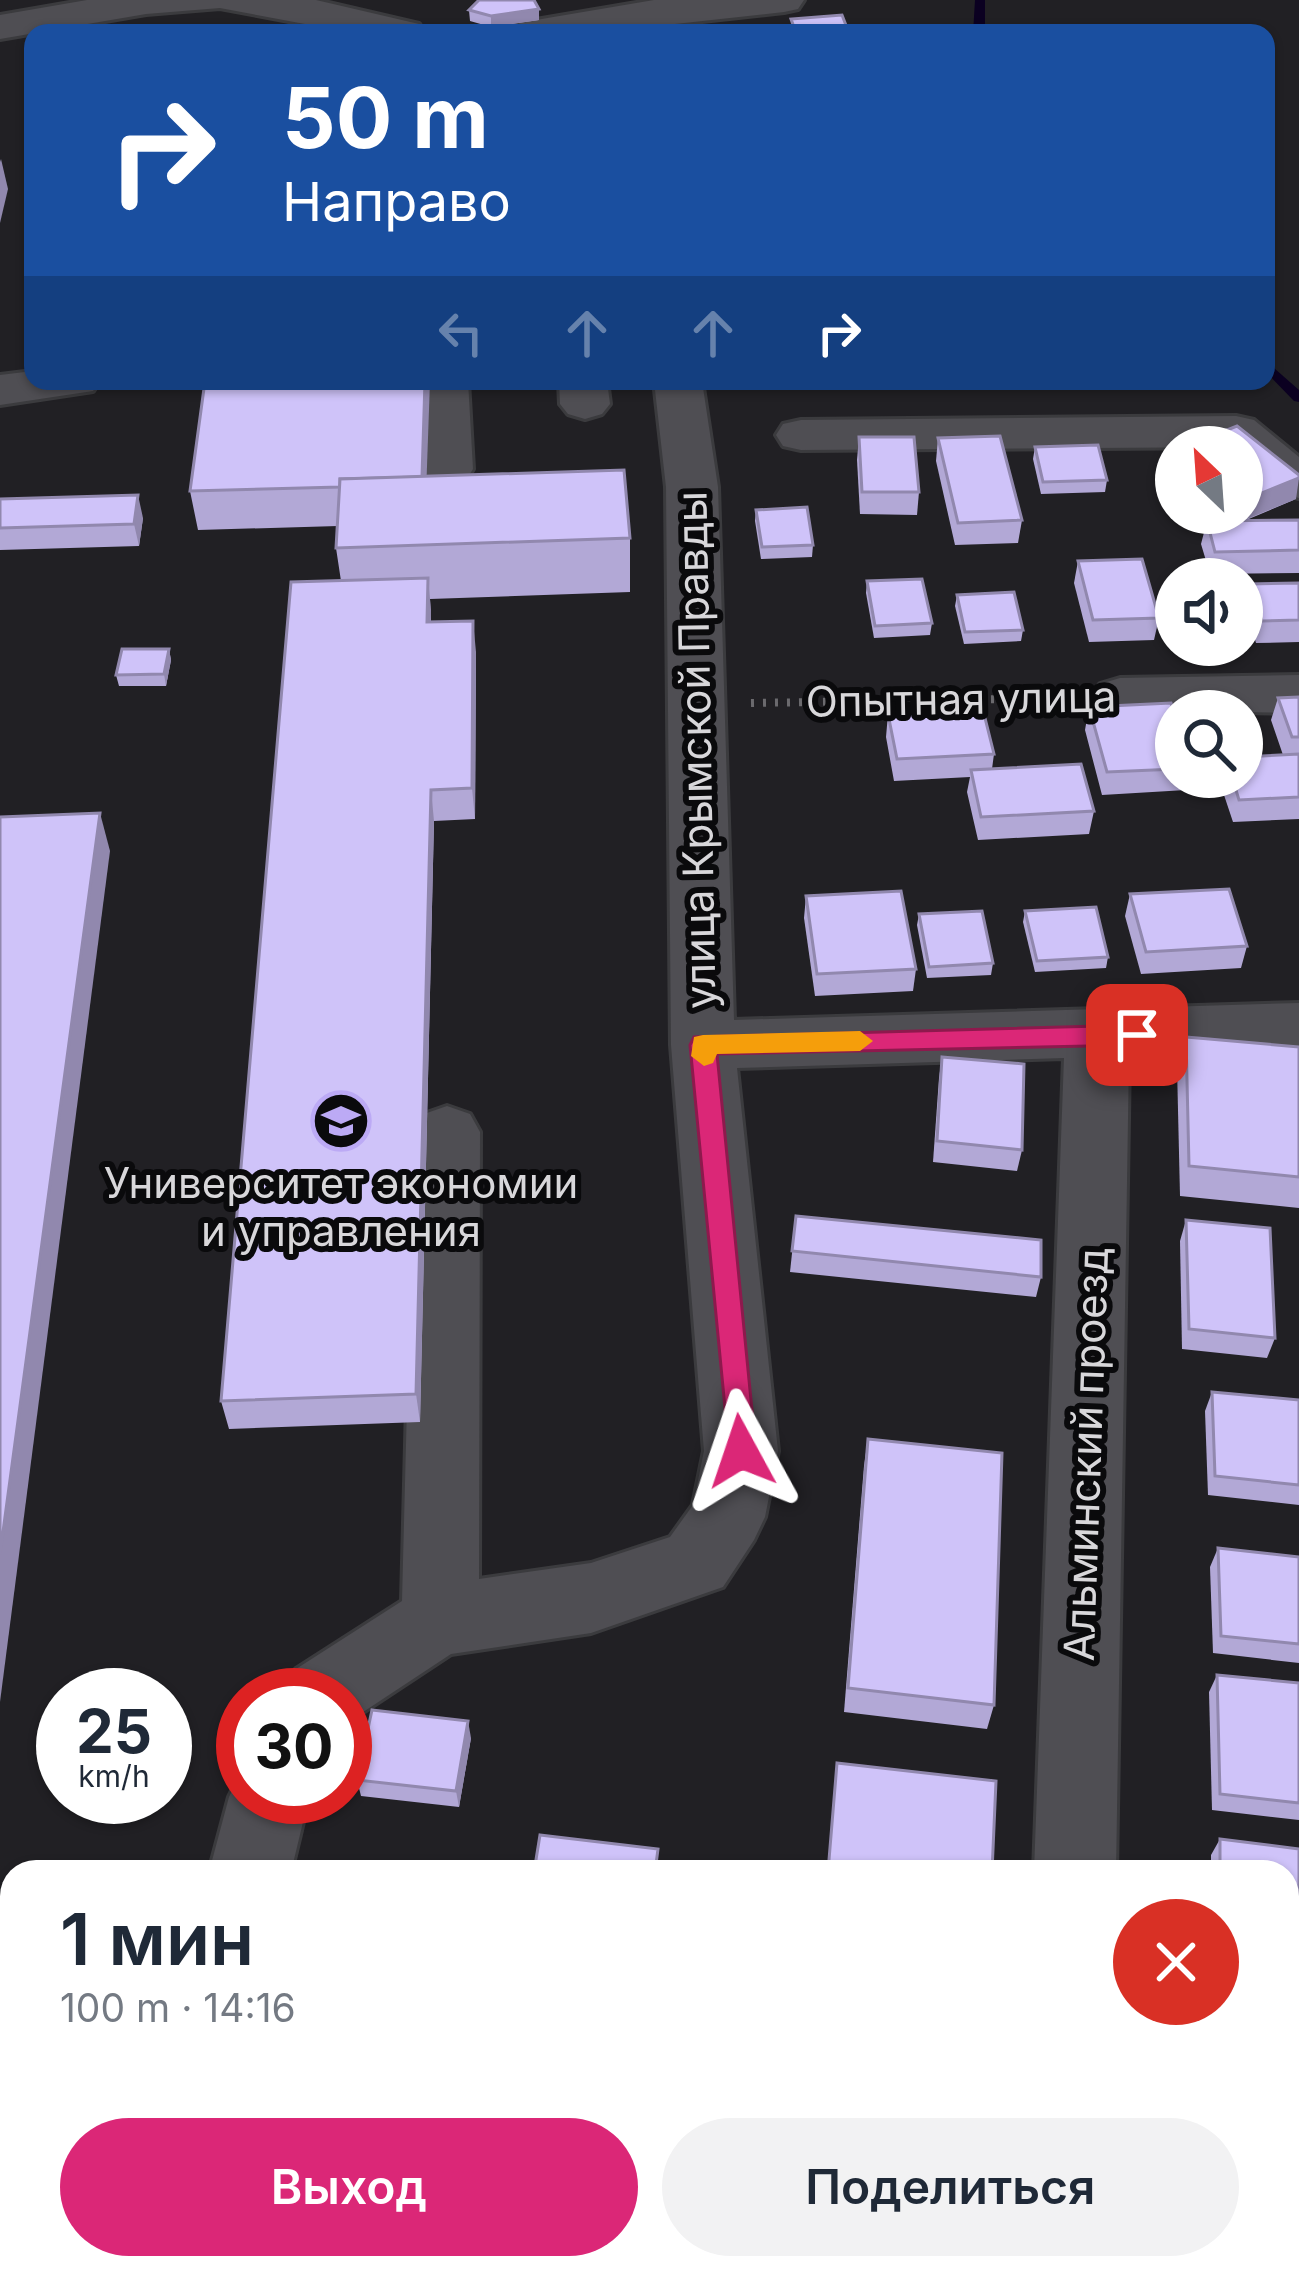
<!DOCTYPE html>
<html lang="ru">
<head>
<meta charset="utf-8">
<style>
  :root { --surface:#fff; --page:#f2f2f3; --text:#1f2937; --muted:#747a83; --accent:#db2777 }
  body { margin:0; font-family:Inter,sans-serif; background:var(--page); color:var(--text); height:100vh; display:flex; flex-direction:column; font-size:45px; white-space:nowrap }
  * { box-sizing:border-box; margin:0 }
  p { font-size:39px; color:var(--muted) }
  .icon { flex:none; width:66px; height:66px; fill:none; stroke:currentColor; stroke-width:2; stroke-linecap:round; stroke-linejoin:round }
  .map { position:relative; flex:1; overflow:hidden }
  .drawer { position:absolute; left:0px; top:1860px; width:1299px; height:420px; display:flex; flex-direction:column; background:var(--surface); border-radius:36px 36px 0 0; box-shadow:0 3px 9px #0004 }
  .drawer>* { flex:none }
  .top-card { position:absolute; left:24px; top:24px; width:1251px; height:366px; border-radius:24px; box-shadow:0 3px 9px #0004; background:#1a4fa0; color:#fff; overflow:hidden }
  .needle { width:78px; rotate:335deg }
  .fabs { position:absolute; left:1155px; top:426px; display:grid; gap:24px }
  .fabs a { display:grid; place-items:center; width:108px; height:108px; border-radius:50%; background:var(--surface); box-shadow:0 3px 9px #0004; font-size:60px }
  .speed { position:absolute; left:36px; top:1668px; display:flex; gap:24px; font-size:60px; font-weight:700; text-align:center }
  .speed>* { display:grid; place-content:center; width:156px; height:156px; border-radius:50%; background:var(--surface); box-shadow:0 3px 9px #0004; line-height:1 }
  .speed small { font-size:30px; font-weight:400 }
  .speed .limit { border:18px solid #d22; background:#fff; color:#111 }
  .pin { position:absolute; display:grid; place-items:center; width:102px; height:102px; color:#fff; margin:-51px; border-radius:24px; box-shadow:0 6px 18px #0006 }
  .me { position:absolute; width:132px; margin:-66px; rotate:355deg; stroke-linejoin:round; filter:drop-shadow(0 0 9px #0008) }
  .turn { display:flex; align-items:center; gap:42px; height:252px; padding:0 60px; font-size:54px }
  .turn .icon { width:156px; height:156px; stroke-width:2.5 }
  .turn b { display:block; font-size:84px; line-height:102px }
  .lanes { display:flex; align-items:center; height:114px; padding:0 60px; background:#0003; justify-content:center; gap:60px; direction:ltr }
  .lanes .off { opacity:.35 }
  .round { display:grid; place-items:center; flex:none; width:126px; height:126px; border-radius:63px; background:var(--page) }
  .headline { display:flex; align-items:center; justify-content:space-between; height:204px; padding:0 60px }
  h1 { font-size:72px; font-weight:600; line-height:90px }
  .action { display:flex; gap:24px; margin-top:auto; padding:24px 60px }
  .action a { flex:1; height:138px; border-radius:72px; background:var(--accent); color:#fff; font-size:48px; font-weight:600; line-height:138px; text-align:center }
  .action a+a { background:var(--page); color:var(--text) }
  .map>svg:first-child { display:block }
</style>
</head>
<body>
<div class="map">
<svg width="1299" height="2280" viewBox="0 0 1299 2280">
  <rect width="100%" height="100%" fill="#212024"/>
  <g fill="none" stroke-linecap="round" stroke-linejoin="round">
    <g fill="#0b0021" fill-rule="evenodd">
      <path d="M975 0H985V33H973Z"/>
      <path d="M1266 361 1299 390V402L1294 401 1266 372Z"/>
    </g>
    <defs>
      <g id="minor">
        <path d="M87 0H316L419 24 425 33H353L220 8 146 14 0 39V15Z"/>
        <path d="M654 0H804L798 9 784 12 593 33H510L516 24 530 21Z"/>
        <path d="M33 371V381H100L93 391 0 405V375Z"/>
        <path d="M420 381H468L473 469 466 480 448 484 430 480 423 469Z"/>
        <path d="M559 381H607L610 404 602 414 585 419 568 414 560 404Z"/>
        <path d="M654 381H702L718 487 734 1020 1299 1003V1051L1129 1056 1116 1872H1034L1064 1058 737 1068 778 1451 765 1517 754 1540 723 1587 591 1633 451 1654 345 1724V1695H285L296 1669 402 1601 414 1132 424 1114 447 1106 470 1114 480 1132 479 1579 591 1563 670 1537 693 1505 704 1451 671 1045 666 487Z"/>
        <path d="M1236 416 1254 420 1299 457V498L1281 493 1242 461V447L801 450 783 446 776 435 783 424 801 420Z"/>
        <path d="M1299 675V713L1176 711V715L1120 716 1100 710 1092 697 1100 684 1120 678Z"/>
        <path d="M243 1768V1797H309L291 1872H209L229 1797Z"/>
        <path d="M104 2268H196L193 2280H101Z"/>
        <rect x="1018" y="2268" width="92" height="12"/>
      </g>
    </defs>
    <use href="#minor" stroke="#3b3b3e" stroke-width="6"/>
    <path stroke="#6b6a6e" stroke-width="8" stroke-dasharray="3 9" stroke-linecap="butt" d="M751 703 1066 698"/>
    <use href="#minor" fill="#4f4e53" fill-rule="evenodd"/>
  </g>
  <g fill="#b2a8d6">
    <path d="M469 10 539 20 491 27 470 21Z"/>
    <path d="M859 437 919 492 917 515 860 514 857 460Z"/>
    <path d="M938 438 1022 520 1018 543 955 545 936 461Z"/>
    <path d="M1035 447 1107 480 1105 492 1041 494 1033 459Z"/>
    <path d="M1176 450V479L1169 473Z"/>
    <path d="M427 477 630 538V592L430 599 431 622 476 652 475 819 434 821 420 1422 229 1429 221 1401 341 581 336 548 338 526 198 530 190 491Z"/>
    <path d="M0 499 143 518 139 546 0 550Z"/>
    <path d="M1296 499 1244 521 1299 520V573L1210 574 1201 544 1207 521H1227L1218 513H1242Z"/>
    <path d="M756 510 813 545 812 557 761 559 755 521Z"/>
    <path d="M1078 561 1159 618 1154 640 1089 642 1074 583Z"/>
    <path d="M867 581 932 623 930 635 874 638 866 593Z"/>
    <path d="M1299 583V642L1256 643 1245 606 1250 584Z"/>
    <path d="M957 595 1023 630 1021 641 964 644 955 606Z"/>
    <path d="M169 649 171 660 166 686H119L116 675Z"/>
    <path d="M1299 697V819L1233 822 1219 780 1220 777H1232L1283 755 1271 720 1278 698Z"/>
    <path d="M1089 707 1176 718V777H1189L1186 790 1102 795 1085 730Z"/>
    <path d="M888 714 994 754 992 769 1094 811 1089 834 978 840 967 792 970 777 894 781 886 737Z"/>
    <path d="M1130 894 1247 946 1241 968 1141 974 1125 916Z"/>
    <path d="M806 896 916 969 913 991 815 996 804 918Z"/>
    <path d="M1025 911 1108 957 1106 968 1035 972 1023 922Z"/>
    <path d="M919 914 993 963 991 975 927 978 917 925Z"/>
    <path d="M1186 1037 1299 1047V1208L1180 1196 1177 1067Z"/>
    <path d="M942 1057 1022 1150 1017 1171 933 1162 939 1078Z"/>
    <path d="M796 1216 1041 1277 1036 1297 790 1272Z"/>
    <path d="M1186 1220 1275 1338 1267 1358 1182 1349 1180 1241Z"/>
    <path d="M1212 1392 1299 1400V1505L1208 1495 1205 1411Z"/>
    <path d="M868 1439 994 1705 987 1729 844 1712 864 1466Z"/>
    <path d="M1218 1548 1299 1557V1663L1213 1653 1210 1567Z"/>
    <path d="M1217 1675 1299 1683V1820L1212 1810 1209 1692Z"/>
    <path d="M471 1738 459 1807 361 1796 357 1780Z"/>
    <path d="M1220 1839 1299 1849V1969L1287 1967V1872H1211V1855Z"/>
    <path d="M1287 2020 1299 2021V2128L1287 2126Z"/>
    <path d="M793 2268H958L957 2279 880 2280Z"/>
    <path d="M1215 2268H1287L1299 2280H1215Z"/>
  </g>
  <g fill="#9188ae">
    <path d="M539 9V20L491 27V16Z"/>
    <path d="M1 159 8 189 0 223V162Z"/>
    <path d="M425 381H430L425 523 422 485Z"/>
    <path d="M1299 478 1296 499 1232 525 1235 513H1242V501Z"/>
    <path d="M138 495 143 518 139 546 134 524Z"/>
    <path d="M428 578 431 610 430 653 427 622Z"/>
    <path d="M473 621 476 652 475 819 472 788Z"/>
    <path d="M169 649 171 660 166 686 164 674Z"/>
    <path d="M431 790 434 821 420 1422 416 1394Z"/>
    <path d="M100 813 110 851 0 1702V1554Z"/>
    <path d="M468 1721 471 1738 459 1807 456 1791Z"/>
  </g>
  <g fill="#cfc3f9" stroke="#9188ae" stroke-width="3">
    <path d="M479 0H534L539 9 491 16 469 10Z"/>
    <path d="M842 15 849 33H796L791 19Z"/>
    <path d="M205 381H425L422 477 340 479V487L190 491Z"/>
    <path d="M1237 426 1299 475V478L1242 501V447H1184Z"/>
    <path d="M1000 436 1022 520 958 523 938 438Z"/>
    <path d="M859 437H914L919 492H862Z"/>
    <path d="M1098 445 1107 480 1043 482 1035 447Z"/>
    <path d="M624 470 630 538 336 548 340 479Z"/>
    <path d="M138 495 134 524 0 528V499Z"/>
    <path d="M807 507 813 545 762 547 756 510Z"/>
    <path d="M1299 520V550L1215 552 1207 521Z"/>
    <path d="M1142 559 1159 618 1093 620 1078 561Z"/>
    <path d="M428 578 427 622 473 621 472 788 431 790 416 1394 221 1401 291 582Z"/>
    <path d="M922 579 932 623 875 626 867 581Z"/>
    <path d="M1299 583V620L1262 621 1250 584Z"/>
    <path d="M1014 592 1023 630 965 632 957 595Z"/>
    <path d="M122 649H169L164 674 116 675Z"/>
    <path d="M1299 697V737H1292L1278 698Z"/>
    <path d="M1171 703 1176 718V769L1107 772 1089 707Z"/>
    <path d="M983 710 994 754 897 759 888 714Z"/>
    <path d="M1299 754V797L1239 800 1232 777H1242V757Z"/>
    <path d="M1081 764 1094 811 981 817 971 770Z"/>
    <path d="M100 813 0 1554V817Z"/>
    <path d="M1229 889 1247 946 1146 952 1130 894Z"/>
    <path d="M901 891 916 969 817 974 806 896Z"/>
    <path d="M1096 907 1108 957 1037 961 1025 911Z"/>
    <path d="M982 911 993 963 929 967 919 914Z"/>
    <path d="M1186 1037 1299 1047V1177L1189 1166Z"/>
    <path d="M942 1057 1024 1064 1022 1150 937 1141Z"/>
    <path d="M796 1216 1041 1240V1277L792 1251Z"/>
    <path d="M1186 1220 1270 1228 1275 1338 1189 1329Z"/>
    <path d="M1212 1392 1299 1400V1485L1215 1476Z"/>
    <path d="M868 1439 1002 1453 994 1705 848 1688Z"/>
    <path d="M1218 1548 1299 1557V1644L1221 1636Z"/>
    <path d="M1217 1675 1299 1683V1803L1220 1794Z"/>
    <path d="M372 1710 468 1721 456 1791 357 1780Z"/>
    <path d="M837 1763 996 1781 992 1872H828Z"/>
    <path d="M540 1835 658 1849 655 1872H534Z"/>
    <path d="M1220 1839 1299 1849V1953L1287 1952V1872H1220Z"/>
    <path d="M1287 2020 1299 2021V2114L1287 2113Z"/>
    <path d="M1287 2213 1299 2215V2280H1225V2268H1287Z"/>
    <path d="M874 2268H958L957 2279Z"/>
  </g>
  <path fill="#db2777" stroke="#8e194d" stroke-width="3" d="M1137 1025 1150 1035 1137 1045 717 1054 756 1451 751 1460 741 1464 730 1460 690 1045 694 1037Z"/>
  <path fill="#f59e0b" d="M860 1031 873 1041 860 1051 717 1054 713 1063 704 1066 691 1056 694 1037 703 1035Z"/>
  <defs>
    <symbol id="university-ring" viewBox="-11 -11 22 22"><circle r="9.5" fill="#0a0a0c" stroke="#bcaaf5" stroke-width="1.5"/><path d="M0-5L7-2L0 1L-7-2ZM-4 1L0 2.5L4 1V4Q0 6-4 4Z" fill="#bcaaf5"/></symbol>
  </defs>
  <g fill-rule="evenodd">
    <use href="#university-ring" x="308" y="1088" width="66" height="66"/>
  </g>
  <g text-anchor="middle" stroke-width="12" stroke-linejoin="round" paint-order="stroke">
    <g font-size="42" fill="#d8d7da" stroke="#0a0a0c">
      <text transform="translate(961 699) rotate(-1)" y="15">Опытная улица</text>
      <text transform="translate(696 750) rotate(-91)" y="15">улица Крымской Правды</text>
      <text transform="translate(1086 1454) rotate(-88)" y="15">Альминский проезд</text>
    </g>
    <g font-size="42" fill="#d8d7da" stroke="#0a0a0c">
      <text x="341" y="1198">Университет экономии<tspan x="341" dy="48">и управления</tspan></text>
    </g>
  </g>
</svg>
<div class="fabs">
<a><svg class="needle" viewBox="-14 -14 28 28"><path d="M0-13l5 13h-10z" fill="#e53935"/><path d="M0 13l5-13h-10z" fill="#747a83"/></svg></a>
<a><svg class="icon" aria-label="sound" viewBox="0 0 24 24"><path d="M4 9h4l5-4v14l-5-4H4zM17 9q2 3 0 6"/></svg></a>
<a><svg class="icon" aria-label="search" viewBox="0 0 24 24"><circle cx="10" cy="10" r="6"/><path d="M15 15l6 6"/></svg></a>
</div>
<div class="speed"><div>25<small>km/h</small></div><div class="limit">30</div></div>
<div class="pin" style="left:1137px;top:1035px;background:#d93025"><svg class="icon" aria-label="arrive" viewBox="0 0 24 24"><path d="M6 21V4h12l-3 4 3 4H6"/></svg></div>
<svg class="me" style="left:741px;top:1451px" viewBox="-20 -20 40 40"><path d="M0-17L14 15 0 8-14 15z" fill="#db2777" stroke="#fff" stroke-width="4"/></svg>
<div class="top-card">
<div class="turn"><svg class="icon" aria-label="right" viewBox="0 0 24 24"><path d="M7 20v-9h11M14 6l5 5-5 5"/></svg><div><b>50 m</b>Направо</div></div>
<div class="lanes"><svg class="icon off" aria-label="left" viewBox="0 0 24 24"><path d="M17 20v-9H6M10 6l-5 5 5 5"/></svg><svg class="icon off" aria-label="ahead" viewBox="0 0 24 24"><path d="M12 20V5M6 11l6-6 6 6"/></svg><svg class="icon off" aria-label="ahead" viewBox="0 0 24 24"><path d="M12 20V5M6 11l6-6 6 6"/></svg><svg class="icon" aria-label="right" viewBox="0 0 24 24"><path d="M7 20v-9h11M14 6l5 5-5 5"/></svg></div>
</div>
<section class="drawer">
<div class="headline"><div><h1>1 мин</h1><p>100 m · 14:16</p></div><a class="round" style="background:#d93025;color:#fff"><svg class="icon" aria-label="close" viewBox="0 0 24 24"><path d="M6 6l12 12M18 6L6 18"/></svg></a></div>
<div class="action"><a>Выход</a><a>Поделиться</a></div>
</section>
</div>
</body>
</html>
